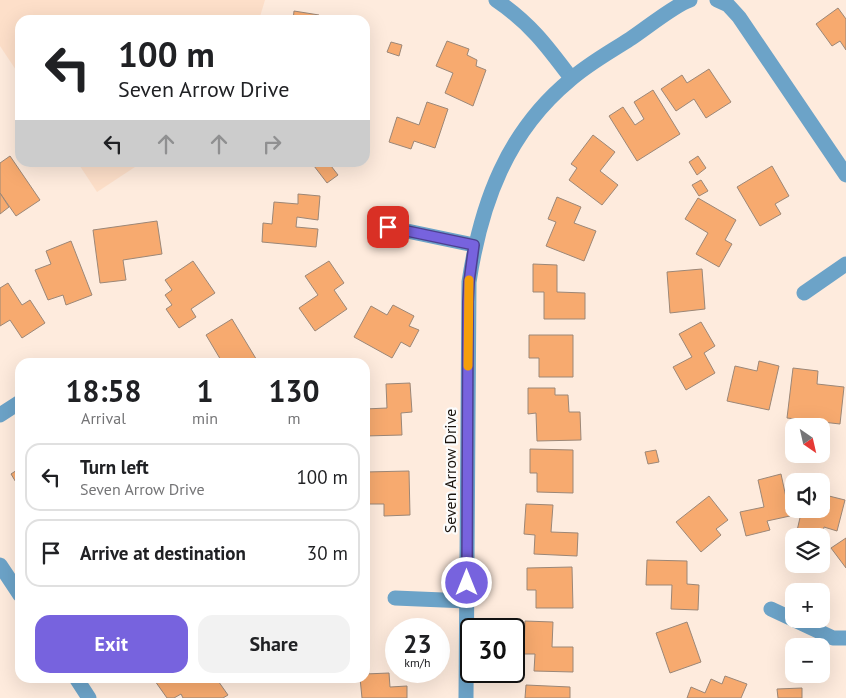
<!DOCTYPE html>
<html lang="en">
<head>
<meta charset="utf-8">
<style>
  :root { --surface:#fff; --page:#f2f2f2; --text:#202124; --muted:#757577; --line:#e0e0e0; --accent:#7763de }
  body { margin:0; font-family:"PT Sans",sans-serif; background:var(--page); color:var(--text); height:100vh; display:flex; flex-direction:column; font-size:19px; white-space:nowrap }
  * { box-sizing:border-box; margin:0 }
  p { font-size:16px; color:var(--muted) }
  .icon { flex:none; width:28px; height:28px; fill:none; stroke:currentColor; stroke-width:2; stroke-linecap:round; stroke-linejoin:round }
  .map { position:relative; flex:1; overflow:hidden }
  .drawer { position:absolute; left:15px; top:358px; width:355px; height:325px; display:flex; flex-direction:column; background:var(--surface); border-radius:15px; box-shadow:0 5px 20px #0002 }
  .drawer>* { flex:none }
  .top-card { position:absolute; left:15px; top:15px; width:355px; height:152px; border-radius:15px; box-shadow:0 5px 20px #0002; background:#fff; color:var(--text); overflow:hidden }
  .needle { width:32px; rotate:146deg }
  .tools { position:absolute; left:785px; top:418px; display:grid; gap:10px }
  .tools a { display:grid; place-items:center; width:45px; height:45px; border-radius:10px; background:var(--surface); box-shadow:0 5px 20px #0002; font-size:25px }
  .speed { position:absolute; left:385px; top:618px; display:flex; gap:10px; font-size:25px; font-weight:700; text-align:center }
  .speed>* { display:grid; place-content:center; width:65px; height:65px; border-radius:50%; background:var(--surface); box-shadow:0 5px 20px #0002; line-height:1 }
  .speed small { font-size:12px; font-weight:400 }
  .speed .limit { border:2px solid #111; border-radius:8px; background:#fff; color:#111 }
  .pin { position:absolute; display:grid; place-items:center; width:42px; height:42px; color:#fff; margin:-21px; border-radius:10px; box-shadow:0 2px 8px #0006 }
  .me { position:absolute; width:55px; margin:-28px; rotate:0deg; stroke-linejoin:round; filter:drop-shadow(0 0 4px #0008) }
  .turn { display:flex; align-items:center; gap:18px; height:105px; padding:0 20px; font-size:22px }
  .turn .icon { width:65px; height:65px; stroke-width:2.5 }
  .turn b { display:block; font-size:35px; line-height:42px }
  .lanes { display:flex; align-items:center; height:48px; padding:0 20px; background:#0003; justify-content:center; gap:25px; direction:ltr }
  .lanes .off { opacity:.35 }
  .eta { display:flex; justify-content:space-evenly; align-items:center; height:85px; text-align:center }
  .eta b { font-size:30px; font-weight:600; line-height:35px }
  .button { display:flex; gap:10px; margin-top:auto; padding:10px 20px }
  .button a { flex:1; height:58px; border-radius:15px; background:var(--accent); color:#fff; font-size:20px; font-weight:600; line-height:58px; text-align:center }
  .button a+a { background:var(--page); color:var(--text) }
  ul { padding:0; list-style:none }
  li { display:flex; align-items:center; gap:15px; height:68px; margin:0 10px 8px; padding:0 10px; border:2px solid var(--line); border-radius:15px }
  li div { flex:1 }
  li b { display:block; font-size:19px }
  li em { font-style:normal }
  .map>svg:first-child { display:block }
</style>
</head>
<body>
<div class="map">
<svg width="846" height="698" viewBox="0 0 846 698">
  <rect width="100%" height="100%" fill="#feebdd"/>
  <g fill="#fddfc9">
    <path d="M0 0H265L259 20H20V76L0 46Z"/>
    <path d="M78 163H141L97 192Z"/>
  </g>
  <g fill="#f7aa6f" stroke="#9c8777">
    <path d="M838 8 846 19V50L840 41 832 46 816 24Z"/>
    <path d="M294 11 319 15 318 20H293Z"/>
    <path d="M447 41 469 49 467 55 477 60 476 66 486 70 473 106 445 93 453 73 436 66Z"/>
    <path d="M391 42 402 45 399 56 387 52Z"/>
    <path d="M709 69 731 102 706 118 694 99 676 111 661 89 682 75 687 83Z"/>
    <path d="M653 90 680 134 637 161 609 116 623 107 635 125 644 119 634 102Z"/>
    <path d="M427 102 448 109 435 148 414 141 411 149 389 142 397 117 419 125Z"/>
    <path d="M593 135 615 152 600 171 618 185 602 205 569 180 577 168 571 164Z"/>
    <path d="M10 156 40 200 16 216 0 193V163Z"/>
    <path d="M698 156 706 168 697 175 689 162Z"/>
    <path d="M311 162H328L338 175 327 183Z"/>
    <path d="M772 166 789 196 775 204 781 214 760 226 737 187Z"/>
    <path d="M701 180 708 191 699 196 692 185Z"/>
    <path d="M0 193 9 207 0 214Z"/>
    <path d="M298 194 320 196 318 220 297 217 296 227 318 229 316 247 262 242 263 223 272 224 274 202 298 204Z"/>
    <path d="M557 197 581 207 574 223 596 231 584 261 546 246 556 222 548 219Z"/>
    <path d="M698 198 736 220 725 240 732 244 719 267 696 254 708 233 685 219Z"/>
    <path d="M157 221 162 254 123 260 126 280 100 283 93 230Z"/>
    <path d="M71 241 92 295 66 305 63 295 48 300 35 270 51 264 46 251Z"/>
    <path d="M193 261 215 293 191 309 196 317 179 328 166 309 172 305 165 295 172 290 165 280Z"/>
    <path d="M329 261 344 283 334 290 347 309 315 331 299 308 318 295 305 276Z"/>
    <path d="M533 264 557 265V292L585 293V319H544V292H533Z"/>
    <path d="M702 269 705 309 670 313 667 272Z"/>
    <path d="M8 283 22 305 30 300 45 323 22 338 10 320 0 326V288Z"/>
    <path d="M393 305 414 316 409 326 419 330 410 347 401 342 392 358 354 337 371 306 387 315Z"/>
    <path d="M232 319 258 362H222L206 335Z"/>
    <path d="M701 322 715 346 704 353 715 373 686 390 673 367 692 357 679 334Z"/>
    <path d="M529 335H573V377H539V358H529Z"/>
    <path d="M759 361 779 366 769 410 727 401 735 366 757 371Z"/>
    <path d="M793 368 818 371 817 384 844 387 840 424 787 418Z"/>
    <path d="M410 383 412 412 401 413 402 435 365 436V409L387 408 386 384Z"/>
    <path d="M528 388H555V395H568L569 412H580L581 440 537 441 536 413 528 414Z"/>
    <path d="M530 449 573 450V493L537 492V473H530Z"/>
    <path d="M656 450 659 462 648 464 645 452Z"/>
    <path d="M20 468V489L11 474Z"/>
    <path d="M409 471 410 515 384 516V504H365V472Z"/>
    <path d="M781 474 790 516 767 521 770 530 746 536 740 512 764 507 758 480Z"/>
    <path d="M821 494 845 500 837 531 824 527 821 539V536L796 535 802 509H821Z"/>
    <path d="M709 496 728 520 716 529 721 535 701 552 676 522Z"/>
    <path d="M526 504 553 505 551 532 578 533 577 556 534 554 535 535 524 534Z"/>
    <path d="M846 538V568L831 548Z"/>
    <path d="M647 560 687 561V584L699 585 698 610 671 609 672 585H646Z"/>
    <path d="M572 567 573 608H536V590H527V568Z"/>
    <path d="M525 621 553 622 552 647H573V672L534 671 535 654H524Z"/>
    <path d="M687 622 701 662 670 673 656 633Z"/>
    <path d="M389 673 390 687 407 686V698H362L360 678H365V674Z"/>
    <path d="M725 676 747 684 741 698H687L691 687 705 693 711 679 722 684Z"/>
    <path d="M160 678H216L228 695 223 698H183L181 694 174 698H167L155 681Z"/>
    <path d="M526 685 570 687V698H525Z"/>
    <path d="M802 688V698H778L777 689Z"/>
  </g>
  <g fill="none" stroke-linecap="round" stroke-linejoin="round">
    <g stroke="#6ca3c8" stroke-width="15">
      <path d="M496 0C530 23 547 46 571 78"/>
      <path d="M717 0 728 5 739 17 846 175"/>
      <path d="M388 227 474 245"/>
      <path d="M804 293 846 264"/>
      <path d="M0 415 20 402"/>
      <path d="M0 565 20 595"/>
      <path d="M395 598 467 601"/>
      <path d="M771 609 833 638H846"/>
      <path d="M76 678 89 698"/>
      <path d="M466 698 469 282C481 203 507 132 570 80 588 64 610 52 630 39 644 30 676 4 690 0"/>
    </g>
  </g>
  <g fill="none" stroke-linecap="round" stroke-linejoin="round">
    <defs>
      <path id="route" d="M388 227 474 245 469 282 468 302 467 583"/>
    </defs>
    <use href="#route" stroke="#4d4090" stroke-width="12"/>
    <use href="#route" stroke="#7763de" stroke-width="9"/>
    <path stroke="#f59e0b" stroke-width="9" d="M468 366 469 280"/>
  </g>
  <g text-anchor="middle" stroke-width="4.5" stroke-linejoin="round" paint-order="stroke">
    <g font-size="16" fill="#19120c" stroke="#fcfcfc">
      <text transform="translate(450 471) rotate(-90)" y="6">Seven Arrow Drive</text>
    </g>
  </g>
</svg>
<div class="tools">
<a><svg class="needle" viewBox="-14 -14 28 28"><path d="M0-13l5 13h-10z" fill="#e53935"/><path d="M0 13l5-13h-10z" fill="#757577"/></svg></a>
<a><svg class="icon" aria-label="sound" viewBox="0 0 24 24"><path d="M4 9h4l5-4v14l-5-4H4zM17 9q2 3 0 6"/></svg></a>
<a><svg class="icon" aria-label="layers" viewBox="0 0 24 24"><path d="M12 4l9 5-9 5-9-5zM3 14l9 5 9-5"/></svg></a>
<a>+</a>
<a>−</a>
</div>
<div class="speed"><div>23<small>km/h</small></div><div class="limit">30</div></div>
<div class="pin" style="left:388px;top:227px;background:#d93025"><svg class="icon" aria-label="arrive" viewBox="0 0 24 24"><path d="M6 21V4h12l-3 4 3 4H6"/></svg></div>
<svg class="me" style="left:467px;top:583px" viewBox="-20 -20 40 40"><circle r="17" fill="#7763de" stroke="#fff" stroke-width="3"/><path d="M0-11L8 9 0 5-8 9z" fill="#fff"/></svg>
<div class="top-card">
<div class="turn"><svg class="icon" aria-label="left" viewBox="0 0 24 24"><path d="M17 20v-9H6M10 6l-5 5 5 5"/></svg><div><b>100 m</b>Seven Arrow Drive</div></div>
<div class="lanes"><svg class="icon" aria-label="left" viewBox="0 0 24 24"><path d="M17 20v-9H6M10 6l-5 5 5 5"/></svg><svg class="icon off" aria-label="ahead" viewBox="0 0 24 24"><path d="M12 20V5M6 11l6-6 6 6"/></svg><svg class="icon off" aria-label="ahead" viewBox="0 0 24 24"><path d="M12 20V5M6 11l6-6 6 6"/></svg><svg class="icon off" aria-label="right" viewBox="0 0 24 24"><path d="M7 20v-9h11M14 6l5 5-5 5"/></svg></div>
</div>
<section class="drawer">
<div class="eta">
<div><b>18:58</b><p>Arrival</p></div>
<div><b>1</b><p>min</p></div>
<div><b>130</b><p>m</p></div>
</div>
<ul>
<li><svg class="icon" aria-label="left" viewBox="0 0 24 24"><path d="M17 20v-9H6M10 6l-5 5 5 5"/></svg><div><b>Turn left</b><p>Seven Arrow Drive</p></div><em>100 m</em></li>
<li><svg class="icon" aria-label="arrive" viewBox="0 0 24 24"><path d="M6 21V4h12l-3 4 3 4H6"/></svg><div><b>Arrive at destination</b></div><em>30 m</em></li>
</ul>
<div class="button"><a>Exit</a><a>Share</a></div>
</section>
</div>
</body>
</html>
